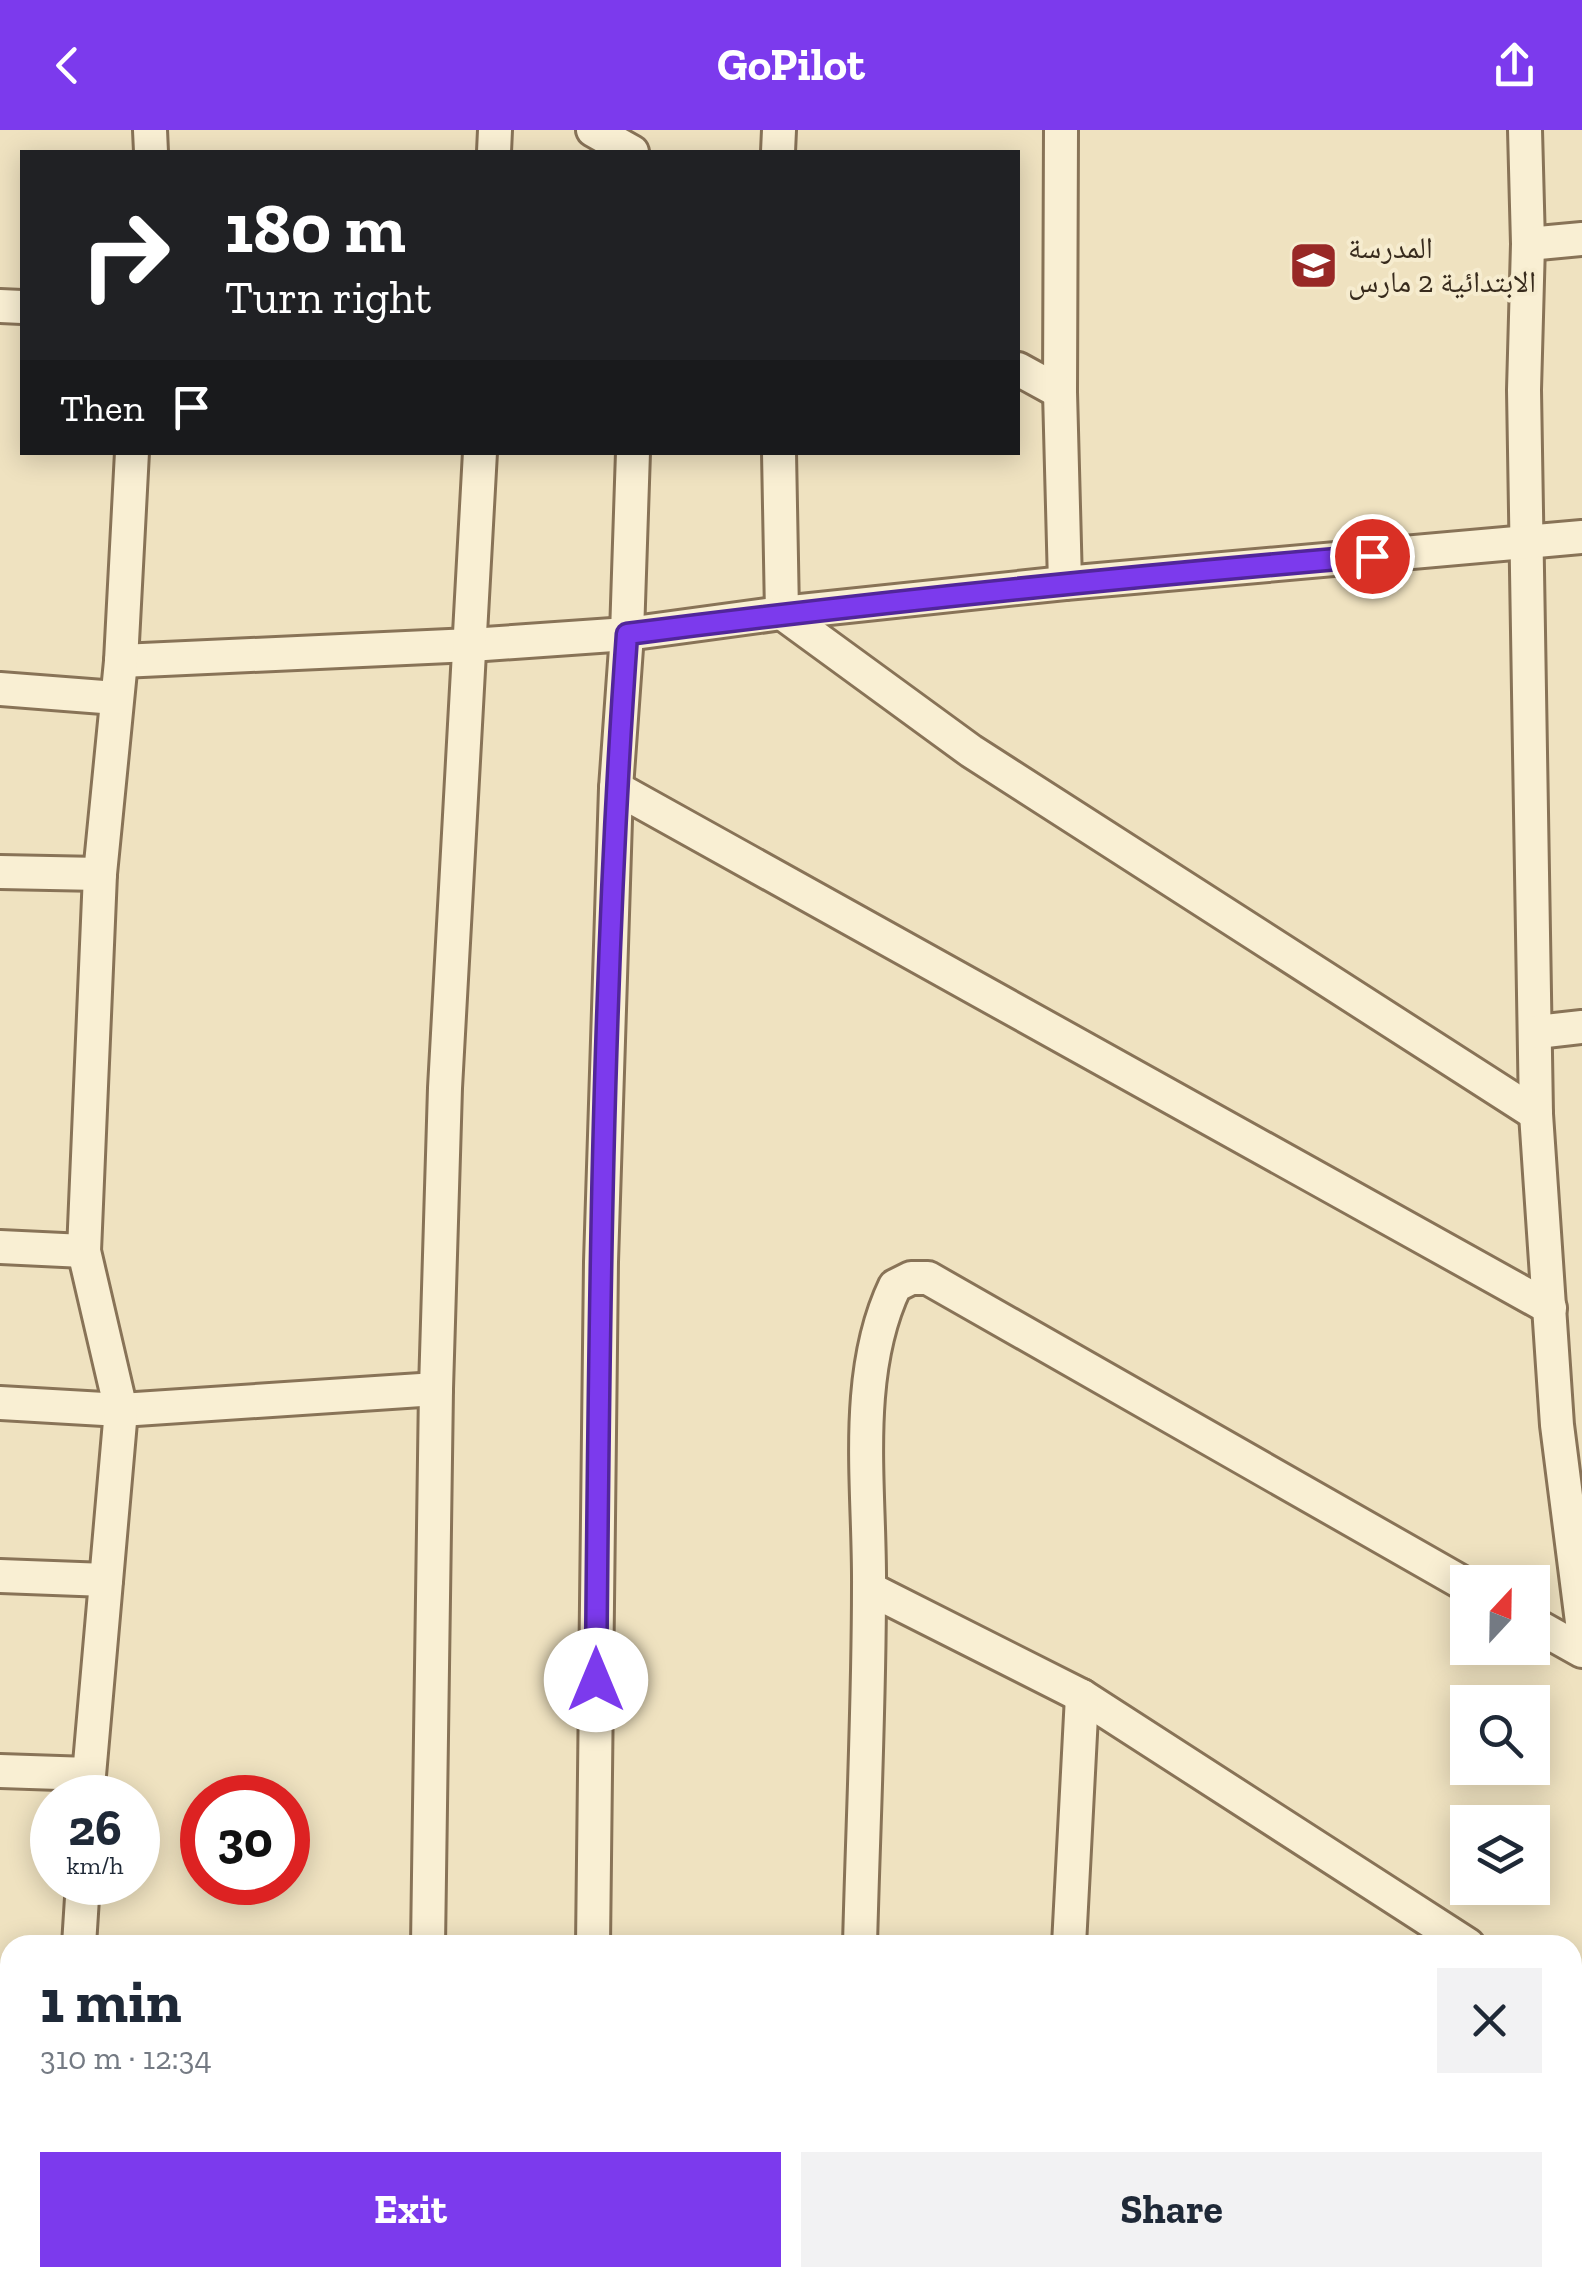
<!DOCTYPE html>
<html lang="en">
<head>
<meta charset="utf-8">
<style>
  :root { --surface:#fff; --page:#f2f2f3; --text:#1f2937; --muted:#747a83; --accent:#7c3aed }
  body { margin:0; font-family:"Zilla Slab","Noto Naskh Arabic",serif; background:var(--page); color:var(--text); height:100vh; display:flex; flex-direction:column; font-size:38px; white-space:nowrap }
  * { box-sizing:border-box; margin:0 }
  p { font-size:32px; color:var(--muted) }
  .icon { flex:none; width:55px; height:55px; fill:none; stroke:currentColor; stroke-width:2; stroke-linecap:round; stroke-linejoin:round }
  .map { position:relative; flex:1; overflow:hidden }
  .side { position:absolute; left:0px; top:1805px; width:1582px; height:352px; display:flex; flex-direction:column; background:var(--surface); border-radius:30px 30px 0 0; box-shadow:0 5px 25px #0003 }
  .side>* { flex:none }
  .top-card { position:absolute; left:20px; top:20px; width:1000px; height:305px; border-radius:0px; box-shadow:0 5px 25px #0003; background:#202124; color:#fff; overflow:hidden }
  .needle { width:65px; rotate:22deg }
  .tools { position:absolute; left:1450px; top:1435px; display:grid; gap:20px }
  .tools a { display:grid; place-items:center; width:100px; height:100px; border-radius:0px; background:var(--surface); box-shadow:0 5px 25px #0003; font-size:50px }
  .speed { position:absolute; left:30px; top:1645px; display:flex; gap:20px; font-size:50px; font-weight:700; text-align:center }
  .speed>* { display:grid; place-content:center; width:130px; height:130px; border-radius:50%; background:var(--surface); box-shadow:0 5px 25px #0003; line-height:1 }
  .speed small { font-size:25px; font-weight:400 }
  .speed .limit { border:15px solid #d22; background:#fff; color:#111 }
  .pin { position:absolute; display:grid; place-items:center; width:85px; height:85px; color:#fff; margin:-42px; border:5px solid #fff; border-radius:50%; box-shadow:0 2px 10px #0007 }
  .me { position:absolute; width:110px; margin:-55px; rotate:0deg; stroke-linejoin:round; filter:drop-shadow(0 0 8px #0008) }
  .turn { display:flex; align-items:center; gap:35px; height:210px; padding:0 40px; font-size:45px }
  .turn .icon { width:130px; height:130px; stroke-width:2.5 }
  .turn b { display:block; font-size:70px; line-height:85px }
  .then { display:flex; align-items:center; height:95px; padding:0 40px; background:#0003; gap:20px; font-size:38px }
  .round { display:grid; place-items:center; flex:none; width:105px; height:105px; border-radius:0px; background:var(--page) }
  .overview { display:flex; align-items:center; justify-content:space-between; height:170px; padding:0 40px }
  h1 { font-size:60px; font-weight:800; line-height:75px }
  .primary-button { display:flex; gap:20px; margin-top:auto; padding:20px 40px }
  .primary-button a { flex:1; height:115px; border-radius:0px; background:var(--accent); color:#fff; font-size:40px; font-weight:800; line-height:115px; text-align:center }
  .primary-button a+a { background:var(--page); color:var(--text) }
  header { display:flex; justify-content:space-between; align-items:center; height:130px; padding:0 40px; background:var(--accent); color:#fff; font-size:45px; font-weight:800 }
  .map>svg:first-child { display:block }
</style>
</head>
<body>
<header><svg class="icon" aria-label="back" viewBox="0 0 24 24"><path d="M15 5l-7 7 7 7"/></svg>GoPilot<svg class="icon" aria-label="share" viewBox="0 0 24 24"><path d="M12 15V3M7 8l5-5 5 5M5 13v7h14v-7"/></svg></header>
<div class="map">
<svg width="1582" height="2157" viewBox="0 0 1582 2157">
  <rect width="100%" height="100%" fill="#efe2c0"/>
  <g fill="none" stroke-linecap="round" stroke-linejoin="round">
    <defs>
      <g id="street">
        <path d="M150 0 151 22"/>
        <path d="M593 0 632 22"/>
        <path d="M1061 0 1060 262 1065 453"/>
        <path d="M1525 0 1528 114 1524 260 1536 984 1557 1295 1582 1492"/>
        <path d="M494 22 495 0"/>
        <path d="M778 22 779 0"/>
        <path d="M1528 114 1582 109"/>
        <path d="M0 176 22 177"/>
        <path d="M1018 239 1060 262"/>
        <path d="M779 322 782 483 971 621 1536 984"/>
        <path d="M121 531 471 515 627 504 782 483 1065 453 1582 407"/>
        <path d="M0 559 116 568"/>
        <path d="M616 658 1550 1178"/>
        <path d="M0 742 100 744"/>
        <path d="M1537 902 1582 897"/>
        <path d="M0 1117 84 1121"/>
        <path d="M0 1273 121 1280 436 1259"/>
        <path d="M0 1446 106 1450"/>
        <path d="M870 1459 1082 1566 1468 1815"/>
        <path d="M1532 1493 1582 1521"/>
        <path d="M0 1641 89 1644"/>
        <path d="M87 1668 121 1280 84 1121 100 744 121 531 132 322"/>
        <path d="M79 1815 83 1752"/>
        <path d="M428 1815 436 1259 445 958 480 322"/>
        <path d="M593 1815 601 1132 616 658 627 504 633 322"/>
        <path d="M860 1815C863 1696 869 1576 869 1457 870 1359 852 1246 895 1156L911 1148H928L1468 1456"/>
        <path d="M1069 1815 1082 1566"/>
        <path d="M1572 1882 1582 1889"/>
        <path d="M0 2020 10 2021"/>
        <path d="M864 2148V2157"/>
        <path d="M1282 2148 1299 2157"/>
        <path d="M1328 2148V2157"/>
        <path d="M65 2157 66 2148"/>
        <path d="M424 2157V2148"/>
        <path d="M589 2157V2148"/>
      </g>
    </defs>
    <use href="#street" stroke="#887357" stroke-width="38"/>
    <use href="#street" stroke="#f9efd3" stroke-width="32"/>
  </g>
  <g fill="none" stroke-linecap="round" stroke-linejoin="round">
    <defs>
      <path id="route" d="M596 1550C599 1201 602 851 627 504 875 472 1123 447 1372 426"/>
    </defs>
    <use href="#route" stroke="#51269a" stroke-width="25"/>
    <use href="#route" stroke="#7c3aed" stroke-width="18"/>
  </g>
  <defs>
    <symbol id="school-square" viewBox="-11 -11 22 22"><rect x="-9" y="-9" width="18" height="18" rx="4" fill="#982826" stroke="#f6eccf"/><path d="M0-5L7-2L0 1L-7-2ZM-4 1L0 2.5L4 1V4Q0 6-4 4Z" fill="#fff"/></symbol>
  </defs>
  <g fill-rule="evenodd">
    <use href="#school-square" x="1286" y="108" width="55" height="55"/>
  </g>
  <g text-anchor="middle" stroke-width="8" stroke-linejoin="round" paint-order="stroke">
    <g font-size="30" fill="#372a1c" stroke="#f6eccf" text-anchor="start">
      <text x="1348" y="128">المدرسة<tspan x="1348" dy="34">الابتدائية 2 مارس</tspan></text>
    </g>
  </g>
</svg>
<div class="tools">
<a><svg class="needle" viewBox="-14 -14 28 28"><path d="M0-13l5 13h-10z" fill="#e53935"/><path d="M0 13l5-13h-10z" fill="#747a83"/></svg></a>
<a><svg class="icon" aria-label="search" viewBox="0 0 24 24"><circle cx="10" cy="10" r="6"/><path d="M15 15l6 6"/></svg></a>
<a><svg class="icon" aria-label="layers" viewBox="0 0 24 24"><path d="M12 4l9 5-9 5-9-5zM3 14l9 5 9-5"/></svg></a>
</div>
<div class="speed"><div>26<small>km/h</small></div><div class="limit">30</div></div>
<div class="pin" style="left:1372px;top:426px;background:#d93025"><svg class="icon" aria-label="arrive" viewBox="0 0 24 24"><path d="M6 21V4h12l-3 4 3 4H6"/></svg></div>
<svg class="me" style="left:596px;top:1550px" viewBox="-20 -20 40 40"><circle r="19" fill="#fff"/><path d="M0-13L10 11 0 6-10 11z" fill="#7c3aed"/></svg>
<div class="top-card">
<div class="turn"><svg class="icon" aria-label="right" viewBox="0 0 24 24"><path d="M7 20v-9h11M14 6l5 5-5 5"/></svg><div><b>180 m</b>Turn right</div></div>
<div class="then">Then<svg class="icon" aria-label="arrive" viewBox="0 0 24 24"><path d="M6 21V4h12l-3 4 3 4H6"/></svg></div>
</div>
<section class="side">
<div class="overview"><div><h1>1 min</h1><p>310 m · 12:34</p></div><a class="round"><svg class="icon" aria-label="close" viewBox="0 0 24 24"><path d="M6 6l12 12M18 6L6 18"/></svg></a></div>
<div class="primary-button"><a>Exit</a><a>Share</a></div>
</section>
</div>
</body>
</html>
